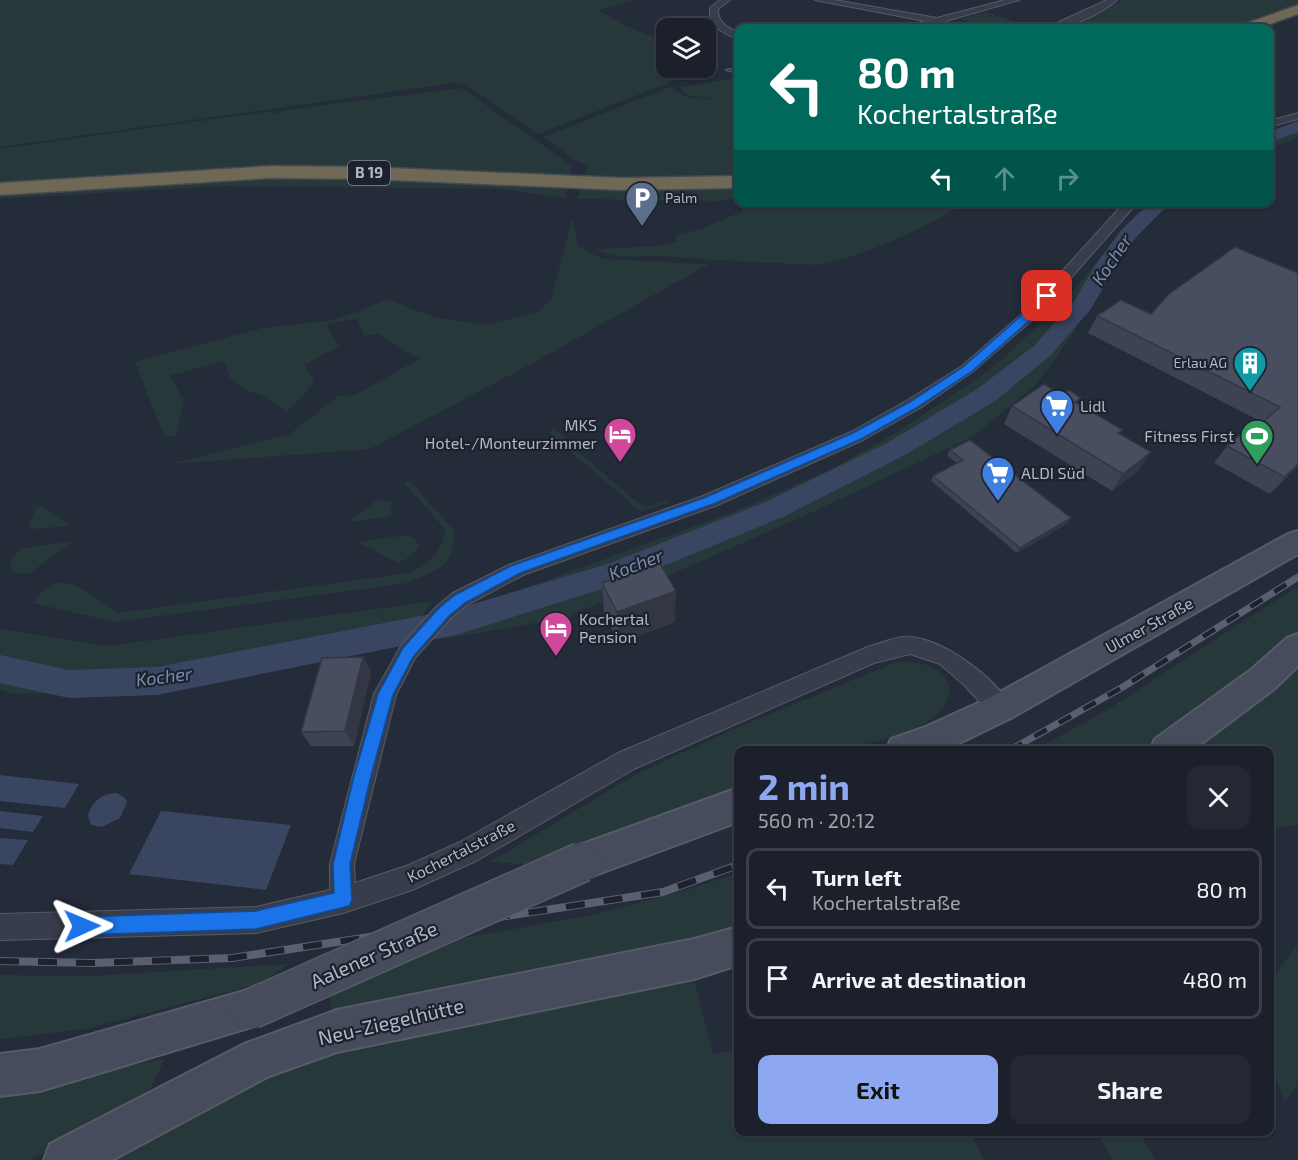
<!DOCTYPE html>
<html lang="en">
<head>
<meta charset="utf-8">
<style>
  :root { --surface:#1b202b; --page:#242833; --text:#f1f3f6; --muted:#a0a3a9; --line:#393e47; --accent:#8da8f0 }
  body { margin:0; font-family:"Exo 2",sans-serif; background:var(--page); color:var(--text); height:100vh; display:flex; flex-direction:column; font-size:22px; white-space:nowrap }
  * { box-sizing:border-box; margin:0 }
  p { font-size:20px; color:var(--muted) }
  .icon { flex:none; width:33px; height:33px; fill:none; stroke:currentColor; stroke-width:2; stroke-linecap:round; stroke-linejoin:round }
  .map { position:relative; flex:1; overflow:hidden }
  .sheet { position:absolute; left:734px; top:746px; width:540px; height:390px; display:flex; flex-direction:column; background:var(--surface); border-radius:12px; box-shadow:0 2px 4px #0004,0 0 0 2px var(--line) }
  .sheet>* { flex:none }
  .hud { position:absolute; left:734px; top:24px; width:540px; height:183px; border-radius:12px; box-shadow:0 2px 4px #0004,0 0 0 2px var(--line); background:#00695c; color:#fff; overflow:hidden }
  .controls { position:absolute; left:656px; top:18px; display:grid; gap:12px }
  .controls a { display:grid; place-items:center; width:60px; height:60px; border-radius:12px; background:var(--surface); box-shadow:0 2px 4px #0004,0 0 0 2px var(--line); font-size:30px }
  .pin { position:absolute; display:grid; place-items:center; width:51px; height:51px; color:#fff; margin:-26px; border-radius:12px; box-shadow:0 3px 9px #0006 }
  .me { position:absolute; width:66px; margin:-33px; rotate:89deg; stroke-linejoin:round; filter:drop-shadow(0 0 4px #0008) }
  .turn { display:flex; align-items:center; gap:21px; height:126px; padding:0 24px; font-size:27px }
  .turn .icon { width:78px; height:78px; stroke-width:2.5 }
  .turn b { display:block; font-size:42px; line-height:51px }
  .lanes { display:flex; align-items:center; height:57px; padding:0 24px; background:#0003; justify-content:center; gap:30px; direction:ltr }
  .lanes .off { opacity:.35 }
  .round { display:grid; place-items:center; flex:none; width:63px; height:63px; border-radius:12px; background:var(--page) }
  .summary { display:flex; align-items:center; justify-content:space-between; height:102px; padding:0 24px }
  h1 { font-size:36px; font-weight:700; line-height:45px; color:var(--accent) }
  .cta { display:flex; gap:12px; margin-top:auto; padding:12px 24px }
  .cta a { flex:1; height:69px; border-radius:12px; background:var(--accent); color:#111; font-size:24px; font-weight:700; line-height:69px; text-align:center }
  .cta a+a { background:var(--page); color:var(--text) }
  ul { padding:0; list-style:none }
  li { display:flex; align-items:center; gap:18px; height:81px; margin:0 12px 9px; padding:0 12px; border:3px solid var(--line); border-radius:12px }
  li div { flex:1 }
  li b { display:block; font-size:22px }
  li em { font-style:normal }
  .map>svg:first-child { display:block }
</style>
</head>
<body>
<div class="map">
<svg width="1298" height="1160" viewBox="0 0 1298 1160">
  <rect width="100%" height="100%" fill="#242b39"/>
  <g fill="#27383b">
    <path d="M0 0H636L598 10 624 25 666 42V68H705V62L709 64V67L541 133H536L465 84 454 83 0 147Z"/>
    <path d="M1122 0H1298V5L1237 28H1063L1101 13Z"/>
    <path d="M985 12 1031 27 1032 28H986L960 19Z"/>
    <path d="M738 77V178L584 179 585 171 589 167 575 160 544 137 670 87 688 98 715 99 688 95 680 88Z"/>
    <path d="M462 88 572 166 570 178 123 174 89 179 0 186V149L272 111 271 114 286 110Z"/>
    <path d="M1298 123V137L1269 149V133Z"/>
    <path d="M263 177 434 180 567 188 566 198 501 189 221 186 0 199V194Z"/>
    <path d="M580 189 738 190V197L718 201 578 199Z"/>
    <path d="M740 203V202L966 203C923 228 862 259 812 265L682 258C655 252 621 263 596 249L656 246 677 241 676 235 701 229 743 211Z"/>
    <path d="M1149 203H1170L1107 267 1074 332 1037 384 974 436 815 511 642 587 577 612 568 620 557 619 444 639 451 628 487 602 733 512 834 468 900 430 992 368 1065 301 1129 223Z"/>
    <path d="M572 218 578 246 603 259 709 264 531 364 370 449 170 464 290 434 338 396 355 395 419 359 378 334 365 336 357 319 326 324 339 346 305 365 314 383 287 412 266 397 243 389 230 378 224 361 169 376 184 400 176 436H164L135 362 262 328 334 320 390 299 404 306 438 318 488 325 540 311 552 297Z"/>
    <path d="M553 426 576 450 637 502 645 507 669 500V502L641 512 550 434Z"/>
    <path d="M410 481 454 531C455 568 437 569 408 583L114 622 33 603C59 561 88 594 118 613L409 573C430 563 442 553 445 529L404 483Z"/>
    <path d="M377 500 392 502 391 516 349 522Z"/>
    <path d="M42 505 71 526 33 529 29 527 35 508Z"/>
    <path d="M407 535 415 539 419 546 412 556 398 563 358 542Z"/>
    <path d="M75 541 28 574 12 572 10 559 24 548Z"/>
    <path d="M1298 586V824L1269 830V750H1035L1105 711Z"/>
    <path d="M434 601 395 643 142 693 15 694 0 689V629L108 646Z"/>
    <path d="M896 662C910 662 928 662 940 672 962 690 941 716 922 725 906 732 859 748 843 750 809 754 772 750 738 750V789L621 828 534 865 490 862 636 774 734 729Z"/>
    <path d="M738 873V935L333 1024 329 988 421 945 588 916 690 889Z"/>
    <path d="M1298 944V1085L1285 1103 1269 1060V982Z"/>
    <path d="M290 964 258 984 86 1029 0 1039V975L89 976Z"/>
    <path d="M691 968 713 1054 738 1049V1131H970L984 1160H107L255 1080 336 1051Z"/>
    <path d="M165 1058 145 1101 31 1160H0V1095Z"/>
    <path d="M1096 1131H1139L1155 1160H1113Z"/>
  </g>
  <g fill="#3a4661">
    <path d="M0 775 79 784 65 808 0 801Z"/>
    <path d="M117 793 125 798 127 802 120 818 102 827 91 825 88 815C92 801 103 793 117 793Z"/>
    <path d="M0 811 43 816 33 832 0 828Z"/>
    <path d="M161 811 291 825 266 890 129 874Z"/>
    <path d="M0 838 28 840 13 865 0 864Z"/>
  </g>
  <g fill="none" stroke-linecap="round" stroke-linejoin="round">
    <g fill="#3a4661" fill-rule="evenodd">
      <path d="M1298 121V132L1269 143V132Z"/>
      <path d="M1151 202H1171L1136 237 1116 265 1091 309 1050 356 995 401 905 455 783 517 627 581 456 635 157 695 69 698 0 683V655L69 670 157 667 456 609 608 564 763 503 887 443 977 389 1034 346 1074 301 1096 264 1122 229Z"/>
    </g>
    <defs>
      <g id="street">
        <path d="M720 0H730L718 9C718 23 727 27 738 33V39C723 34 708 25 710 8Z"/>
        <path d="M815 0H834L937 18 1005 0H1019L946 21 945 23 915 28H903L925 21Z"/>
        <path d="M1107 0H1117C1101 14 1067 30 1046 28Z"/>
        <path d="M738 67V73L726 70Z"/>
        <path d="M1298 113V119L1269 127V121Z"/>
        <path d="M1125 202H1138L1038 315 972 372 920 408 863 440 715 506 523 575 467 605 451 618 415 658 396 695 354 864 355 883 409 865 460 842 618 753 870 646C882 643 899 635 911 637 944 640 997 678 1011 708L1008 715 1000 718 992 715 964 685 940 664 910 654 874 663 634 769 478 860 412 890 343 913 256 933 0 940V914L256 907 330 890V864L374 694 401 646 437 606 453 593 509 565 703 496 851 432 908 400 962 366 1028 309Z"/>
      </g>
      <g id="secondary">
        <path d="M1298 531V554L1011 718 945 750H886L891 739 923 728 989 698 1288 534Z"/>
        <path d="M1298 634V666L1274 689 1193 750H1150L1155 739 1252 669 1287 638Z"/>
        <path d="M738 788V822L582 880 569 875 564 862 569 849Z"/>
        <path d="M738 927V965L694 979 337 1052 269 1076 112 1160H44L50 1144 244 1044 337 1010 694 939Z"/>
        <path d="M251 989 265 995 271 1009 265 1023 40 1091 0 1096V1054L40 1049Z"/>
      </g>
      <g id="highway">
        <path d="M1298 5V14L1259 28H1240L1242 25Z"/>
        <path d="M270 166 367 167 622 178 738 176V188L622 190 367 179 270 178 0 195V183Z"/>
      </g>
    </defs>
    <use href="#street" stroke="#565b68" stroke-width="2"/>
    <use href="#secondary" stroke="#565b68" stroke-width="4"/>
    <use href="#highway" stroke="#434855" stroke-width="3"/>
    <use href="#street" fill="#373d4a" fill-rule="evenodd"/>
    <use href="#secondary" fill="#464c5c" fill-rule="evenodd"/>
    <use href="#highway" fill="#6f6855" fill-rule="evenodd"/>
    <defs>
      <path id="rail-far1" d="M1010 750 1123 687 1298 577"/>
      <path id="rail" d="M0 961 92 963 232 958 663 892 738 865"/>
    </defs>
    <use href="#rail-far1" stroke="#5a6070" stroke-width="7"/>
    <use href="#rail" stroke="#5a6070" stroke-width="8"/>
    <use href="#rail-far1" stroke="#1d222f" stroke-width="4.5" stroke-dasharray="14" stroke-linecap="butt"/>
    <use href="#rail" stroke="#1d222f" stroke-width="6" stroke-dasharray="19" stroke-linecap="butt"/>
    <defs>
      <path id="secondary-bridge" d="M251 1009 582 862"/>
    </defs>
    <use href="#secondary-bridge" stroke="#565b68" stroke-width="42" stroke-linecap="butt"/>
    <use href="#secondary-bridge" stroke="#464c5c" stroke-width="39"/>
  </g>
  <g fill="#3e4353">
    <path d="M1235 247 1298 466 1270 494 1214 463 1227 446 1247 436 1262 422 1088 333 1097 316 1151 314Z"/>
    <path d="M1062 395 1078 404 1120 434 1139 470 1112 491 1004 424 1012 406Z"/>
    <path d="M950 450 1071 518 1068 523 1017 553 931 481 933 476 957 463 947 456Z"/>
    <path d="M602 583 675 622 619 643 604 614Z"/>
    <path d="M363 657 371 672 354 746H311L301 732Z"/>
  </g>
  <g fill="#323743">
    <path d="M1151 452 1139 470 1112 491 1123 474Z"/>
    <path d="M1298 464V466L1270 494 1285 477Z"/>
    <path d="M1071 518 1068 523 1017 553 1020 548Z"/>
    <path d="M676 591 675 622 619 643 617 612Z"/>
    <path d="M363 657 371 672 354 746 345 731Z"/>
  </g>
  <g fill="#484e60" stroke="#323743" stroke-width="1.5">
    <path d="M1235 247 1298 273V464L1285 477 1227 446 1242 433 1247 436 1280 407 1097 316 1121 300 1151 314 1169 294Z"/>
    <path d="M1044 384 1062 395 1069 390 1081 398 1075 402 1123 430 1118 433 1151 452 1123 474 1012 406Z"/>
    <path d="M970 440 1071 518 1020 548 933 476 963 460 950 450Z"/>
    <path d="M659 562 676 591 617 612 602 583Z"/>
    <path d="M363 657 345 731 301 732 322 658Z"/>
  </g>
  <path fill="#1a73e8" stroke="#114b97" stroke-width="1.5" d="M1047 293 1052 296 1037 314 971 372 918 407 861 439 713 504 520 573 465 603 449 616 413 657 393 695 371 776 350 864 352 900 349 906 256 929 82 935 76 933 73 926 76 920 82 917 256 911 334 893 333 864 354 776 378 694 403 648 439 608 455 595 511 566 704 498 853 433 910 402 963 367Z"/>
  <defs>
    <symbol id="parking-pin" viewBox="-11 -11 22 30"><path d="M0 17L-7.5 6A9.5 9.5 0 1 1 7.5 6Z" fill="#5c6f8a" stroke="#1d222f"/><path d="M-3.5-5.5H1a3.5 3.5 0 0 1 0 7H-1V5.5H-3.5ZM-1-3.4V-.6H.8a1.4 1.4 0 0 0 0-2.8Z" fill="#fff"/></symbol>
    <symbol id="building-pin" viewBox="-11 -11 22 30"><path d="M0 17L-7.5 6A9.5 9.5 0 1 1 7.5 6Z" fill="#0f9aa8" stroke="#1d222f"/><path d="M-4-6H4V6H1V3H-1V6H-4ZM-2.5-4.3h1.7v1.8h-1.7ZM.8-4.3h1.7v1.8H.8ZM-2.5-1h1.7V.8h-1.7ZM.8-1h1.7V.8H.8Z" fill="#fff"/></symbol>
    <symbol id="supermarket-pin" viewBox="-11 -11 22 30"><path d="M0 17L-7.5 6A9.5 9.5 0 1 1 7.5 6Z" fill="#3f7fe0" stroke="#1d222f"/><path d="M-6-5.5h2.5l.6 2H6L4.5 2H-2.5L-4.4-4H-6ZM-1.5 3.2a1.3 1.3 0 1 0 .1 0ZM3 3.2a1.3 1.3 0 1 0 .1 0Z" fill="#fff"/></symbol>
    <symbol id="hotel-pin" viewBox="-11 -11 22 30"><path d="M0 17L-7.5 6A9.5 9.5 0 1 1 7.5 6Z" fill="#d1479c" stroke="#1d222f"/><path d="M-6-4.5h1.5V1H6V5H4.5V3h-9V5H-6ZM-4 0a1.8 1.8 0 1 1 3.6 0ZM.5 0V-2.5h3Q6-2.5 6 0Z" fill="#fff"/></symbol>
    <symbol id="stadium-pin" viewBox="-11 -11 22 30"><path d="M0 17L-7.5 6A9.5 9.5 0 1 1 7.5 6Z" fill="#2e9e5b" stroke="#1d222f"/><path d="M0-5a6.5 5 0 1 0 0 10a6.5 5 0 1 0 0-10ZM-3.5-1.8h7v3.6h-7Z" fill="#fff"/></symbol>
  </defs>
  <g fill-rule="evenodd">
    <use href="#parking-pin" x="623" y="179" width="38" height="52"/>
    <use href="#building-pin" x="1231" y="344" width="38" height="52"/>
    <use href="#supermarket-pin" x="1038" y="387" width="38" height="52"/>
    <use href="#hotel-pin" x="601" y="415" width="38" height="52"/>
    <use href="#stadium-pin" x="1238" y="417" width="38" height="52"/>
    <use href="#supermarket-pin" x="979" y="454" width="38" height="52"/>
    <use href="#hotel-pin" x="537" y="609" width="38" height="52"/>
  </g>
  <g text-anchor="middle" stroke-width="4.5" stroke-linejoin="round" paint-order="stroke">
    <g font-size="14" fill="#b3b8c5" stroke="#1d222f" text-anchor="start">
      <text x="665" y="203">Palm</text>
      <text x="1227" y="368" text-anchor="end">Erlau AG</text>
    </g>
    <rect fill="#1d222f" stroke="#868b98" stroke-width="1.5" x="348" y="161" width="42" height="24" rx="4.5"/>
    <g font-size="15" font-weight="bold" fill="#b3b8c5">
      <text x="369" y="178">B 19</text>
    </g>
    <g font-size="16" fill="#b3b8c5" stroke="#1d222f" text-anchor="start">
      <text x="1080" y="412">Lidl</text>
      <text x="597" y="431" text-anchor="end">MKS<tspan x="597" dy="18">Hotel-/Monteurzimmer</tspan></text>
      <text x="1234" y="442" text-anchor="end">Fitness First</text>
      <text x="1021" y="479">ALDI Süd</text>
      <text x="579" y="625">Kochertal<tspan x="579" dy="18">Pension</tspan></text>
    </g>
    <g font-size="16" fill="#b3b8c5" stroke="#1d222f">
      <text transform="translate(1149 625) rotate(-29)" y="6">Ulmer Straße</text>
      <text transform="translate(461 851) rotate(-27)" y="6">Kochertalstraße</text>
    </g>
    <g font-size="18" font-style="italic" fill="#7c8bab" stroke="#1d222f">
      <text transform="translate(1112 260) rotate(-56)" y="6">Kocher</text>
      <text transform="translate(636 565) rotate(-21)" y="6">Kocher</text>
      <text transform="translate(164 677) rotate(-7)" y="6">Kocher</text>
    </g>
    <g font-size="20" fill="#b3b8c5" stroke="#1d222f">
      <text transform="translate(374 955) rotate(-24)" y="7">Aalener Straße</text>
      <text transform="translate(391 1022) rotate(-13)" y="7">Neu-Ziegelhütte</text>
    </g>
  </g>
</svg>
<div class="controls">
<a><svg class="icon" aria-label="layers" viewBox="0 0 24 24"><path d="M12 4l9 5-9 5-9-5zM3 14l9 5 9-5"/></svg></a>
</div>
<div class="pin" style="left:1047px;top:296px;background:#d93025"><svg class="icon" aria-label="arrive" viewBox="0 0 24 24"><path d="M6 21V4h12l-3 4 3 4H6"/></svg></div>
<svg class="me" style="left:82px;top:926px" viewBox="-20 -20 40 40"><path d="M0-17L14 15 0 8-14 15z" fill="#1a73e8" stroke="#fff" stroke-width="4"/></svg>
<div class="hud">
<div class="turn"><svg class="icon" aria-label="left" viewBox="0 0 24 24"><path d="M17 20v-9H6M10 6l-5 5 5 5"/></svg><div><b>80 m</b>Kochertalstraße</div></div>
<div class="lanes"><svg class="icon" aria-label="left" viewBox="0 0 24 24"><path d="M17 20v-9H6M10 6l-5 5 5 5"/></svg><svg class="icon off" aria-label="ahead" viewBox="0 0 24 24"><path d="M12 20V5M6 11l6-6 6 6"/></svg><svg class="icon off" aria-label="right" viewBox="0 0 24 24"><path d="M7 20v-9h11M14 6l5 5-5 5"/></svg></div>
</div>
<section class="sheet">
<div class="summary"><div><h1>2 min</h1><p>560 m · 20:12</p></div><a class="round"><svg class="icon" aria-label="close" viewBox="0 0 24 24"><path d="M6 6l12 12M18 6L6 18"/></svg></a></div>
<ul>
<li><svg class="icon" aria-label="left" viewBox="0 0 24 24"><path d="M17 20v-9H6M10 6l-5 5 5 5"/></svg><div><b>Turn left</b><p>Kochertalstraße</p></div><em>80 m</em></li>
<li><svg class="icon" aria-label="arrive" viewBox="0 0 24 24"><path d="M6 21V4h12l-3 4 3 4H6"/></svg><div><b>Arrive at destination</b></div><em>480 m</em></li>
</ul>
<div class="cta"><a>Exit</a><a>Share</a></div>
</section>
</div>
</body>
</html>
